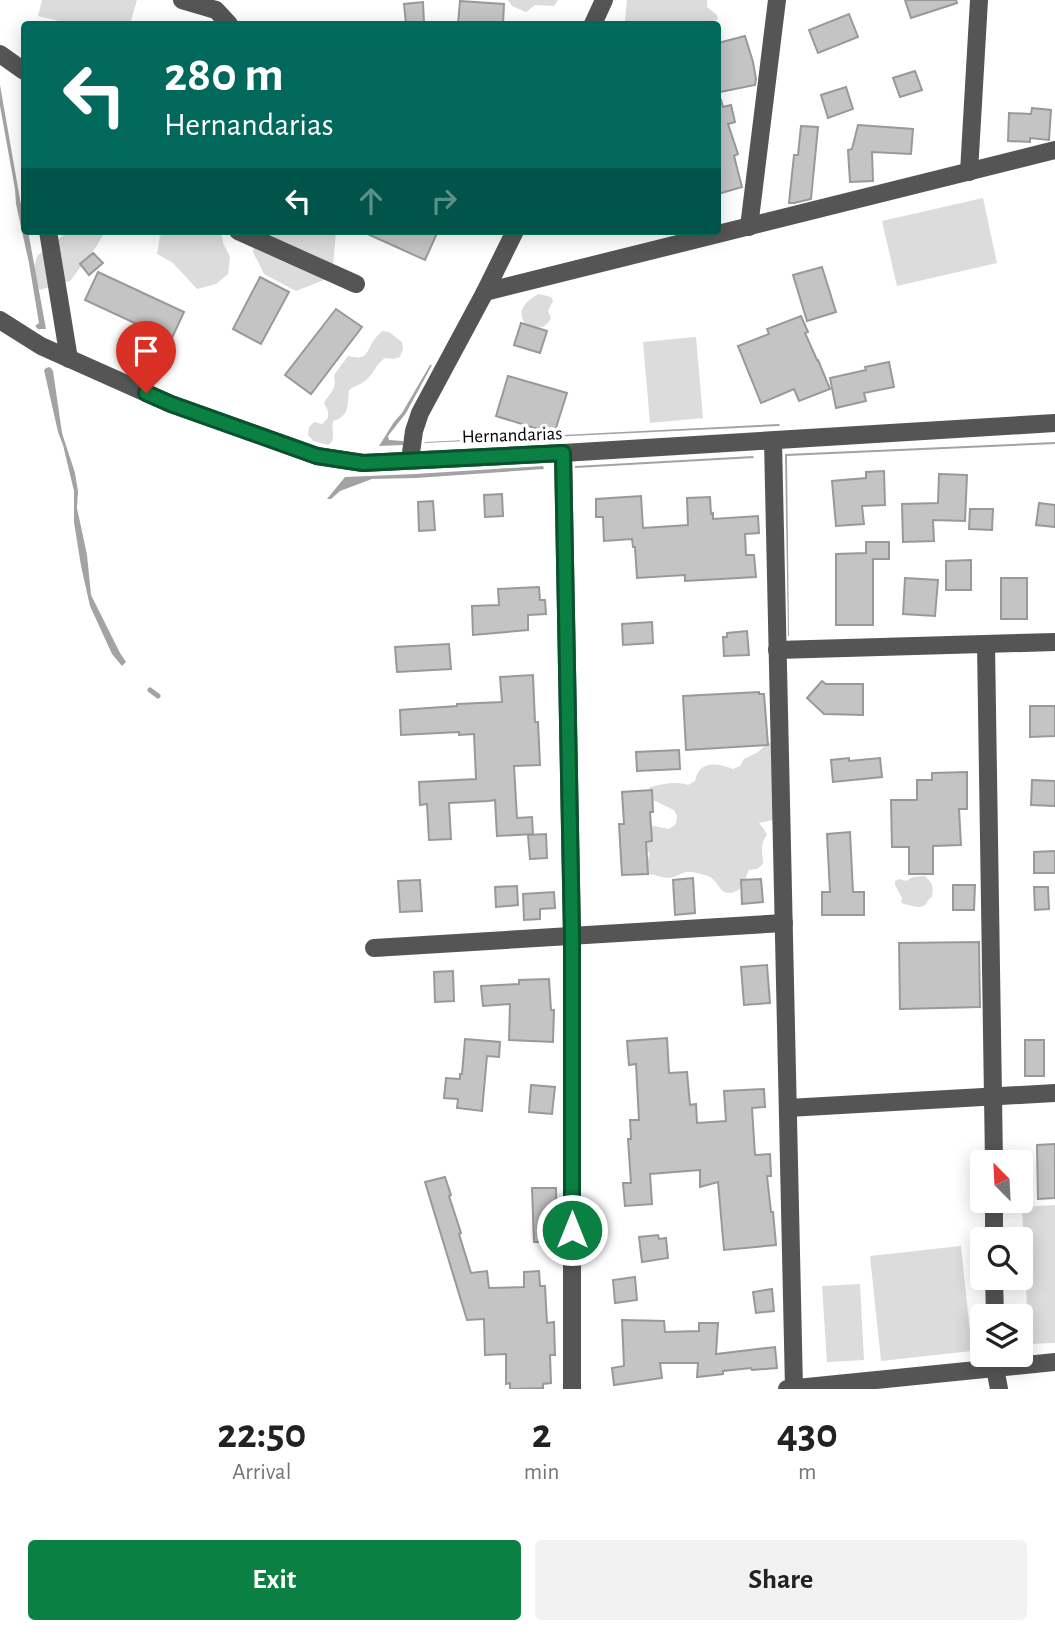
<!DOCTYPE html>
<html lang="en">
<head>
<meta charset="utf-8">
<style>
  :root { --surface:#fff; --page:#f2f2f2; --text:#222; --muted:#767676; --accent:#0b8043 }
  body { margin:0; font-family:"Alegreya Sans",sans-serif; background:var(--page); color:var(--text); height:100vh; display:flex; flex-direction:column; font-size:26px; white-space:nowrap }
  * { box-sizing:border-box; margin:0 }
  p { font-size:23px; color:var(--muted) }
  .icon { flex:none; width:38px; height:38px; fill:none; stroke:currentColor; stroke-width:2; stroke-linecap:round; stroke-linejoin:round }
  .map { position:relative; height:1389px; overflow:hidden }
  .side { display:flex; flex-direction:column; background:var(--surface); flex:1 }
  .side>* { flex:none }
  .top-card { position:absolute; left:21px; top:21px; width:700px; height:214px; border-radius:7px; box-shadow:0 4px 18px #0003; background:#00695c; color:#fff; overflow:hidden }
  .needle { width:46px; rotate:336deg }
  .tools { position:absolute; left:970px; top:1150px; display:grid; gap:14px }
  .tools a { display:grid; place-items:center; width:63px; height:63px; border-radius:7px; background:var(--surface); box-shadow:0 4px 18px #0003; font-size:35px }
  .pin { position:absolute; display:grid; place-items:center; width:60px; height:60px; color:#fff; margin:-72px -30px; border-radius:50% 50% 50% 0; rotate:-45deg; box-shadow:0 0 7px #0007 }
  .pin .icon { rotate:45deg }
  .me { position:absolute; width:77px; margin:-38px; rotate:0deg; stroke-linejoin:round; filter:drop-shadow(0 0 5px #0008) }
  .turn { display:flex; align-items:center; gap:24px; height:147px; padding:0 28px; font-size:32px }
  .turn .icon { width:91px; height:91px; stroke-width:2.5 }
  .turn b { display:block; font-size:49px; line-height:60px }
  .lanes { display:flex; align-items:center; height:66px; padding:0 28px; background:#0003; justify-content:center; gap:35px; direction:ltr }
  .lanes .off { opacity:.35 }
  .eta { display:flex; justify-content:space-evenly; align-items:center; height:119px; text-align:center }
  .eta b { font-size:42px; font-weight:700; line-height:49px }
  .button { display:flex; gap:14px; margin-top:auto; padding:14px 28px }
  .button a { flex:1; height:80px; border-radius:7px; background:var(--accent); color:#fff; font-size:28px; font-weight:700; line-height:80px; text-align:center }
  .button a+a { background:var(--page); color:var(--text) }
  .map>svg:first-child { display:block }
</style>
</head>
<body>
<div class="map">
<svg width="1055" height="1389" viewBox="0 0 1055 1389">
  <rect width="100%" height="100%" fill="#fff"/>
  <g fill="#dcdcdc">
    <path d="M42 0H137L130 24H71L38 16Z"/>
    <path d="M508 0H558L554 6 535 5 526 12 512 6Z"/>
    <path d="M627 0H707V7L717 15 718 19 710 24H626L625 20Z"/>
    <path d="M983 198 997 263 897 286 882 221Z"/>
    <path d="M69 231H105L96 247 70 281 40 290 32 275 37 256Z"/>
    <path d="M168 231H221L223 243 230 257 228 274 216 284 197 289 173 263 157 254 160 236Z"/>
    <path d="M261 231H336L332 277 296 291 264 274 253 252 256 237Z"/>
    <path d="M539 294 551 297 553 301 548 311 551 318C545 330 538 328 527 326 515 312 525 301 539 294Z"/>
    <path d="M382 331 389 332 402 342 403 349 400 357 393 359 385 358C376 364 373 375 365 381 360 385 354 386 349 390 347 406 350 416 333 421 331 430 337 440 328 445L313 441 308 435 309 427 314 422 322 424 328 418V411L324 403C331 391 337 390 334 375L348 356C362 359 365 358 371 345 373 340 378 335 382 331Z"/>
    <path d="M696 337 703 418 650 423 643 342Z"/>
    <path d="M769 742 773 744 777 814 773 820 759 823 764 829 767 835C759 845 763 853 763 864L757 869 749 870C745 878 744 889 734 892 719 897 720 881 708 876 704 875 691 871 686 872 681 873 676 877 670 878 663 878 656 875 648 874L645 868 650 853 637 846 638 832 653 826 669 829 676 824 677 816 674 810 653 800 648 795 650 787C664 784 675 781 688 785L695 781C699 760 717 763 733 769L740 766 744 759 758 752Z"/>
    <path d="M925 876C932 884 934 884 932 897 929 898 928 901 926 904 921 910 911 905 903 904L901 901 902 898 895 885V881L899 879 906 881 913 877Z"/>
    <path d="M1055 1205V1343L1029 1344 1022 1207Z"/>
    <path d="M961 1246 972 1351 881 1361 870 1256Z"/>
    <path d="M860 1284 864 1360 827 1362 822 1286Z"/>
  </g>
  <g fill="#a3a3a3">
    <path d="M0 85 21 205 24 215V231H28L46 329H38L35 326 39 323 29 263 16 204 15 189 0 106Z"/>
    <path d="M430 365H432L406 413 388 436 389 440 403 441V445L379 446 394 422 402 413Z"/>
    <path d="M50 367 53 371 62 433 75 473 78 491 77 508 87 555 91 595 120 653 126 662 122 666 112 654 90 606 81 566 74 522V491L63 445 58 432 44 370 46 368Z"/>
    <path d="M779 424 780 426 424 443 425 442Z"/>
    <path d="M1055 442V444L787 456 789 636H788L785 454Z"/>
    <path d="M753 456 754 458 575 468V466Z"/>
    <path d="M543 466 544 469 416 478 372 479 340 491 331 499H327L345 477 415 474Z"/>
  </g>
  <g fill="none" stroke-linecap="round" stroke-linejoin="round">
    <path stroke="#a3a3a3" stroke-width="5" d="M150 690 158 696"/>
  </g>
  <g fill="#c4c4c4" stroke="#999" stroke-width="2">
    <path d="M905 0H956L957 3 911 18Z"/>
    <path d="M460 1 504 4 503 24H458Z"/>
    <path d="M423 2 424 24H406L404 4Z"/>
    <path d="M849 14 858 37 818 53 809 30Z"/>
    <path d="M745 36 753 62 756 79 755 85 720 92 718 79V43Z"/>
    <path d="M915 71 922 90 900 97 893 78Z"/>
    <path d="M846 87 853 109 828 118 821 95Z"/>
    <path d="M721 100 723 107 731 105 735 122 728 124 738 154 734 156 742 187 718 194V101Z"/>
    <path d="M1032 108 1051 110 1049 140 1030 138V142L1008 141 1009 113 1031 114Z"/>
    <path d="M858 125 913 129 911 154 872 152 873 181 850 182 848 150 852 149Z"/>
    <path d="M801 126 818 127 811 199 794 203H789L794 155H798Z"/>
    <path d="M361 231H438L425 260Z"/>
    <path d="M93 253 103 263 89 275 80 264Z"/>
    <path d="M822 267 836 312 807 321 793 275Z"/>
    <path d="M98 272 184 312 171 340 85 300Z"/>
    <path d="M260 277 289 292 261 344 233 329Z"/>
    <path d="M336 309 362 327 311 394 285 375Z"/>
    <path d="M801 316 808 332 805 333 817 360H818L830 389 799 401 794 389 761 403 738 346 769 334 767 329Z"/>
    <path d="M521 323 547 331 540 353 514 345Z"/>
    <path d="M889 362 894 387 864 393 866 401 836 408 830 378 866 370 865 367Z"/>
    <path d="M508 376 567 393 554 434 496 416Z"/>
    <path d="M884 471 885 505 862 506 864 524 836 526 832 481 866 478V472Z"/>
    <path d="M939 474 967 475 965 521 933 520 934 541 903 542 902 504 938 503Z"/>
    <path d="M502 494 503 516 485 517 484 495Z"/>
    <path d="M641 496 643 528 688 525 687 498 710 497 711 514 713 513V519L758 516 759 533 745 534 746 555H754L756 577 685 581V575L637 578 635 547H633L632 539 604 541 603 517H596V499Z"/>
    <path d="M433 501 435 530 419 531 418 502Z"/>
    <path d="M1039 503 1055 505V527L1036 525Z"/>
    <path d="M970 509H993L992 530 969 529Z"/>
    <path d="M866 542H889V559H873V625H836V554L866 553Z"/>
    <path d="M971 560V590H946V561Z"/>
    <path d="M905 578 938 580 935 616 903 614Z"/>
    <rect x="1001" y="578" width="26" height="41"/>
    <path d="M539 587 540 600H545L546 614 528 615V630L473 635 472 606 499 605 498 589Z"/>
    <path d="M652 622 653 643 623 645 622 624Z"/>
    <path d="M747 631 749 655 724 656 723 637H727V633Z"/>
    <path d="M449 644 451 669 397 672 395 647Z"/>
    <path d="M533 675 535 722H538L540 765 514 766 517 818 532 817 533 834 497 836 495 800 489 801 449 803 451 839 429 840 427 804 420 805 419 782 476 779 474 734 459 735V732L401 735 400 710 457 706V704L502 702 500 677Z"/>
    <path d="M822 681 826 684H863V715L824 714 807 698Z"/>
    <path d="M759 692V694H764L768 745 686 750 683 696Z"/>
    <path d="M1030 706H1055V736L1030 737Z"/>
    <path d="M679 750 680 769 637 771 636 752Z"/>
    <path d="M849 758V761L880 758 882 777 833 782 831 760Z"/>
    <path d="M967 772V809H959L961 845 933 846V874H909V847H892L891 800H917V780H932V773Z"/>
    <path d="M1032 780 1055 781V806L1031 805Z"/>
    <path d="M652 790 653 812H650L652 841 646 842 648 874 622 875 619 824H624L622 792Z"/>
    <path d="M850 832 853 892H864V915H822V892H830L827 834Z"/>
    <path d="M546 834 547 858 530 859 528 835Z"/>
    <path d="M1055 851V873H1034V852Z"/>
    <path d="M693 878 695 913 675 915 673 880Z"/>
    <path d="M761 879 763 902 742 904 741 880Z"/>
    <path d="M420 880 422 911 400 912 398 881Z"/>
    <path d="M953 885H975L974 910H953Z"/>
    <path d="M517 886 518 905 496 907 495 887Z"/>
    <path d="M1034 887H1048L1049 909 1035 910Z"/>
    <path d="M554 892 555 908 540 909V919L524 920 523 894Z"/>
    <path d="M979 942 980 1007 900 1009 899 943Z"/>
    <path d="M767 965 770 1003 744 1005 741 967Z"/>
    <path d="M453 971 454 1001 435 1002 434 972Z"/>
    <path d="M549 979 551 1010H554L553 1042 509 1040 510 1004 483 1006 481 986 519 984V980Z"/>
    <path d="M667 1038 669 1073 687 1072 690 1105 696 1104 697 1123 726 1121 724 1091 764 1089 765 1107 752 1108 755 1155 770 1154 771 1176H767L771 1212H773L776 1245 724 1250 718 1182 700 1187V1170L650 1174 652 1204 625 1206 623 1183H631L628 1139H631L630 1120H639L636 1064 629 1065 627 1041Z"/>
    <path d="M465 1039 500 1042 499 1057 487 1056 482 1111 457 1108 458 1099 444 1098 446 1078 460 1079V1074H462Z"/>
    <rect x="1025" y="1040" width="19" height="36"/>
    <path d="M531 1085 555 1087 552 1114 529 1112Z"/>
    <path d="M1055 1144V1198L1038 1199 1037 1145Z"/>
    <path d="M445 1177 451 1195 449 1196 461 1233 459 1234 471 1273 487 1271 489 1288 524 1287V1272L539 1271 540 1286H545L547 1323 554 1322 555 1355H550L551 1383 543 1384V1388L510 1389V1383L506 1384V1354L485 1355 484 1319 467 1320 425 1182Z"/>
    <path d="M532 1188H556L557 1242H534Z"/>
    <path d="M658 1235 659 1239 666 1238 668 1258 642 1262 639 1237Z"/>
    <path d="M635 1277 637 1300 615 1303 613 1280Z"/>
    <path d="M772 1289 774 1311 756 1313 753 1292Z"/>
    <path d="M622 1320 664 1321 665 1332 699 1331V1323H718L716 1354 775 1347 777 1368 752 1370 751 1368 723 1371V1374L697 1377 698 1363H660L662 1378 614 1385 612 1368 624 1366Z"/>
  </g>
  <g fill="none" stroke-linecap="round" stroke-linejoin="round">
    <g stroke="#555" stroke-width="18">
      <path d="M182 0 216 10 229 24"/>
      <path d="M593 24 604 0"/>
      <path d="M0 54 24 71"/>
      <path d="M969 172 979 0"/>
      <path d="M749 227 777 0"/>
      <path d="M48 231 69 359"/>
      <path d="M238 231 356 284"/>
      <path d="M485 292 1055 150"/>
      <path d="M0 320 41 346 171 404 317 456 363 463 563 453 1055 423"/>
      <path d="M773 441 794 1388"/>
      <path d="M563 453 572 936V1389"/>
      <path d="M410 460 414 431 420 413 485 292 515 231"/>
      <path d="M986 644 994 1162"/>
      <path d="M777 650 1055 642"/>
      <path d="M374 948 784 923"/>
      <path d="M788 1108 1055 1093"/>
      <path d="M994 1200V1239"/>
      <path d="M994 1278 995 1316"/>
      <path d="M995 1354V1368L999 1389"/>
      <path d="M787 1389 1055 1362"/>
    </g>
  </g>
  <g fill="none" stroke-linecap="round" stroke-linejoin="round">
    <defs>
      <path id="route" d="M146 393 171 404 317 456 363 463 563 453 572 936V1230"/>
    </defs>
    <use href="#route" stroke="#07532c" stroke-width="18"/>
    <use href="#route" stroke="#0b8043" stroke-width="12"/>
  </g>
  <g text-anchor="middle" stroke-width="7" stroke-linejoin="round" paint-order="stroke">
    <g font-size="19" fill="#000" stroke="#fff">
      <text transform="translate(512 434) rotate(-2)" y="7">Hernandarias</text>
    </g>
  </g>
</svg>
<div class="tools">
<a><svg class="needle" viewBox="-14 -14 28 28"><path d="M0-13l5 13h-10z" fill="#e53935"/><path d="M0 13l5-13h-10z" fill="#767676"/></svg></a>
<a><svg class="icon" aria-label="search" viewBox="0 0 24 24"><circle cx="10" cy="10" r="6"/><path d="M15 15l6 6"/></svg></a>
<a><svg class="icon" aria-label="layers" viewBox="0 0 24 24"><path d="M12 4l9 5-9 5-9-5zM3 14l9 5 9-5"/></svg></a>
</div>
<div class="pin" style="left:146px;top:393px;background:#d93025"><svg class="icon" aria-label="arrive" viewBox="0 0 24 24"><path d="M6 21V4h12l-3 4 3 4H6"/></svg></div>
<svg class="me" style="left:572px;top:1230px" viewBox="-20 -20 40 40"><circle r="17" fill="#0b8043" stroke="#fff" stroke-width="3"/><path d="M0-11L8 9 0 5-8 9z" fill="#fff"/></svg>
<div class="top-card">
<div class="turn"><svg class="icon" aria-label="left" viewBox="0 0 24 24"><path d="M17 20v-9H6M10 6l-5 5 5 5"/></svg><div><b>280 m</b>Hernandarias</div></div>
<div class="lanes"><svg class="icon" aria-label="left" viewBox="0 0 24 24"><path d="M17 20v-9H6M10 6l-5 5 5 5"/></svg><svg class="icon off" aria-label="ahead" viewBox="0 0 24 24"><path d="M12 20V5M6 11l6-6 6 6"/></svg><svg class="icon off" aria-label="right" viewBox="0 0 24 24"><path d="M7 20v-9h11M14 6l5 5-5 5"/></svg></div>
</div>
</div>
<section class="side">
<div class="eta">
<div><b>22:50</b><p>Arrival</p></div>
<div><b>2</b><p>min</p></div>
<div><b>430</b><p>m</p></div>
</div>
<div class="button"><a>Exit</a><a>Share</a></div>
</section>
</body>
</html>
